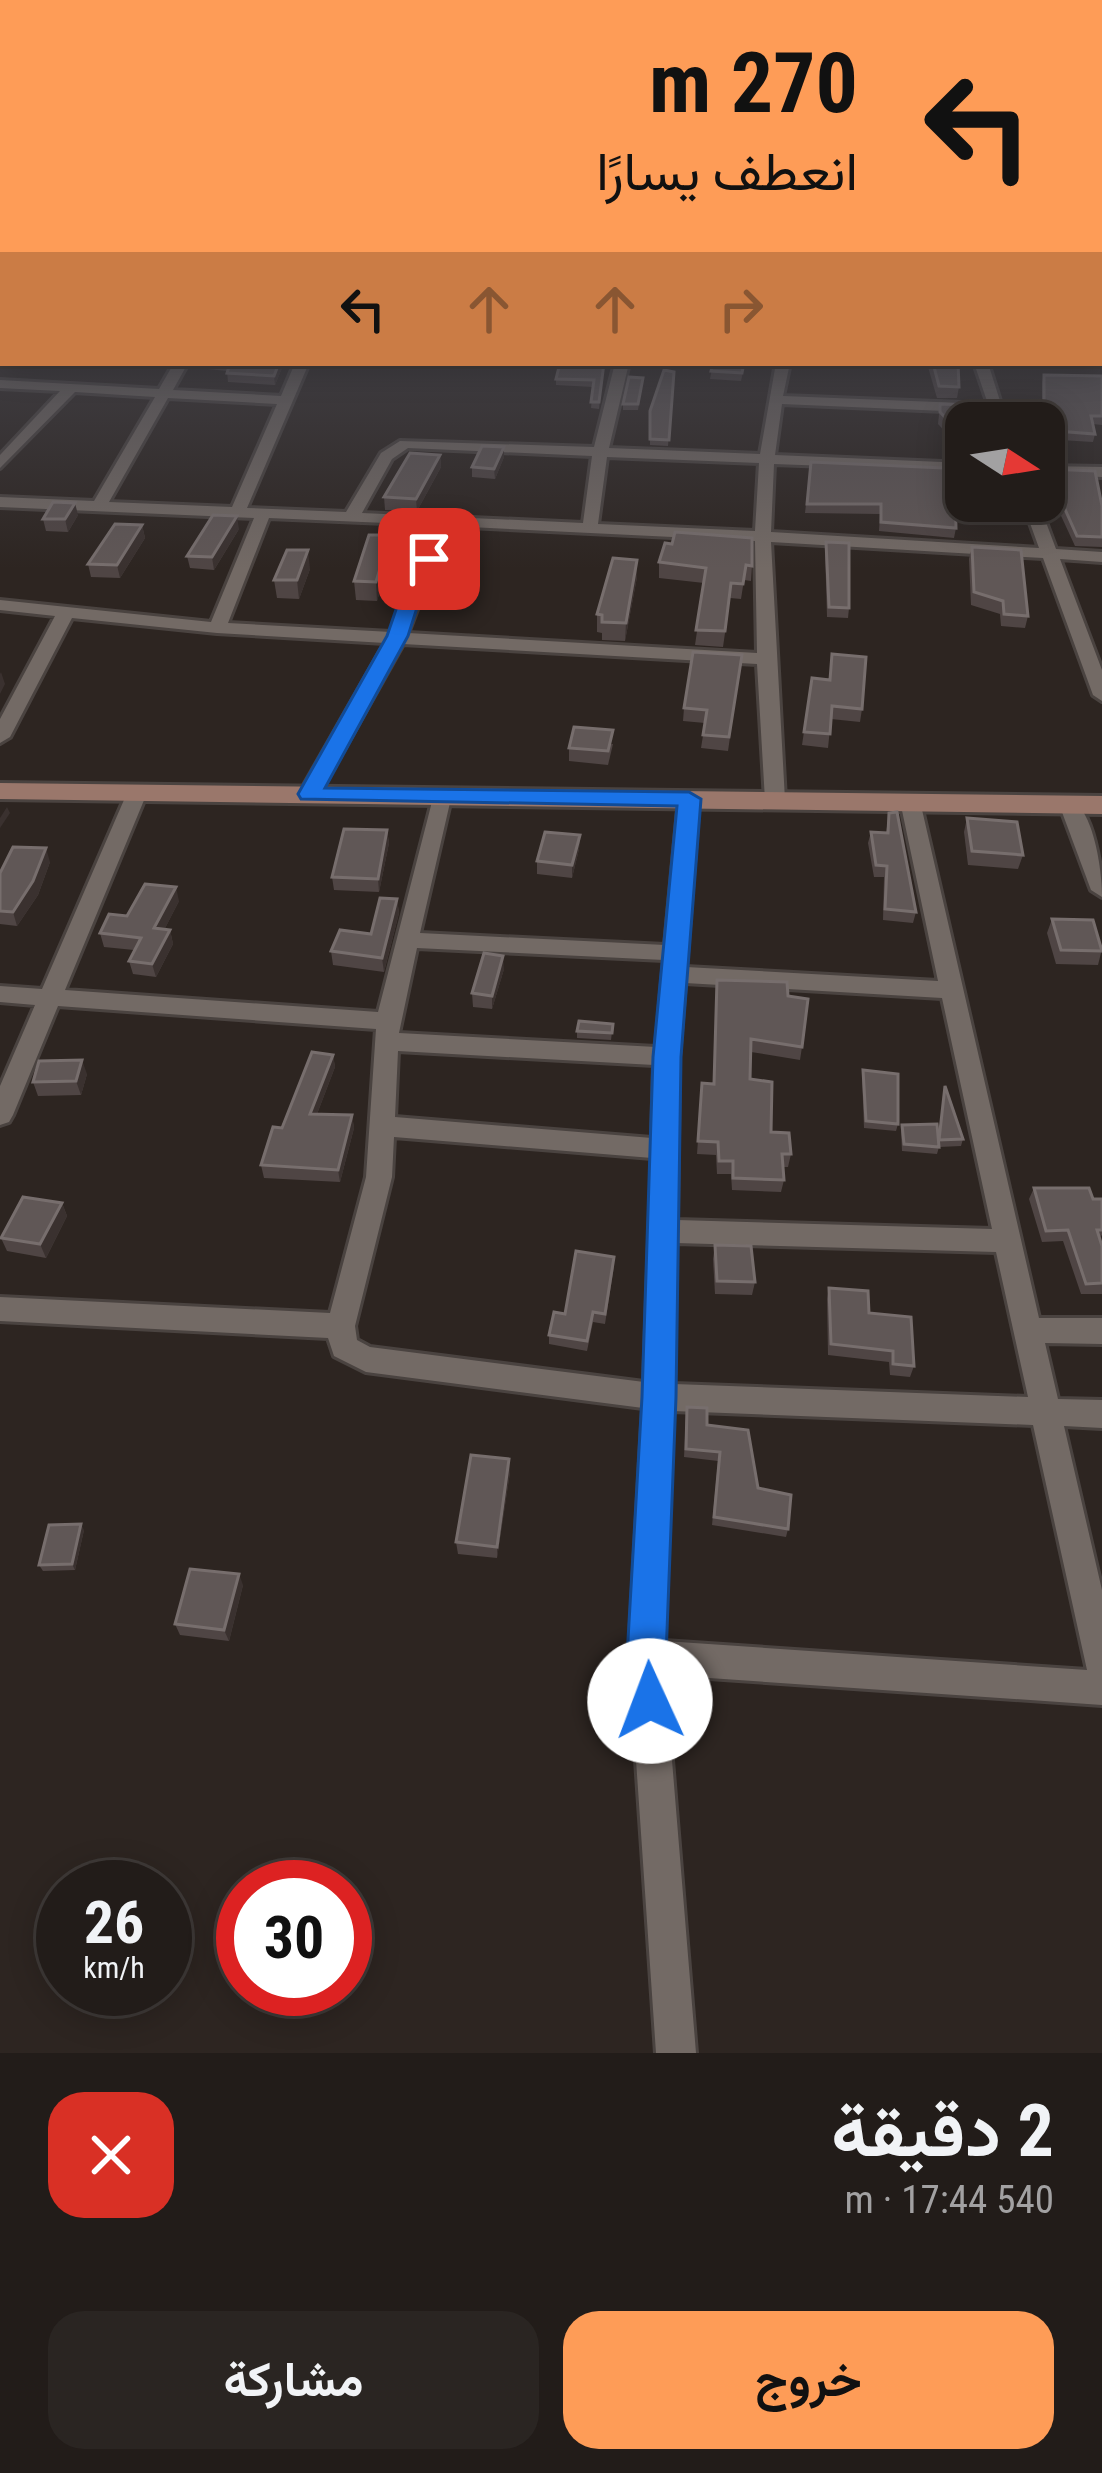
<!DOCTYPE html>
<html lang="ar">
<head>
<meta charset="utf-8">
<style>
  :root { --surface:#221c19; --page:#2a2522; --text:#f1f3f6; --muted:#a2a1a2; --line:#3f3a38; --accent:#fe9c57 }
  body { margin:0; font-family:"Roboto Condensed",Vazirmatn,sans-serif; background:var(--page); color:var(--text); direction:rtl; height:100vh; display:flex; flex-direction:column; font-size:45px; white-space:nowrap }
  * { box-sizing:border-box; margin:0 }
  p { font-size:39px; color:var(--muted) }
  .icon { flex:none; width:66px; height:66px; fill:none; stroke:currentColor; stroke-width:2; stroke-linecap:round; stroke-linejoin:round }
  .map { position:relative; height:2053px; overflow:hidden; direction:ltr }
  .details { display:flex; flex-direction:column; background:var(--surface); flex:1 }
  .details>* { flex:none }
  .top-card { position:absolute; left:0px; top:0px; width:1104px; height:366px; box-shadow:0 6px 30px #0003,0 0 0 3px var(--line); direction:rtl; background:#fe9c57; color:#111; overflow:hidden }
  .needle { width:78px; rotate:102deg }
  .buttons { position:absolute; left:945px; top:402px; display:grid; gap:24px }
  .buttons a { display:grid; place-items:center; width:120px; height:120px; border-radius:24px; background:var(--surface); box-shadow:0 6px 30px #0003,0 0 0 3px var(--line); font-size:60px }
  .speed { position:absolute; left:36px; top:1860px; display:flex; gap:24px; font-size:60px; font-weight:700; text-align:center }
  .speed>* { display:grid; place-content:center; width:156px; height:156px; border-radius:50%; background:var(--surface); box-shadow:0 6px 30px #0003,0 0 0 3px var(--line); line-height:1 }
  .speed small { font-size:30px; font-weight:400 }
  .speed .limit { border:18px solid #d22; background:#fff; color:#111 }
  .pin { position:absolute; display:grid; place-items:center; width:102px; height:102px; color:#fff; margin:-51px; border-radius:24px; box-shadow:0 6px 18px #0006 }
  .me { position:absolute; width:132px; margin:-66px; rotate:358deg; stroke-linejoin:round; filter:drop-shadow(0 0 9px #0008) }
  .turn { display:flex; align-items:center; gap:42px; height:252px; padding:0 48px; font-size:54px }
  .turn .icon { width:156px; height:156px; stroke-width:2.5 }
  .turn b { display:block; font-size:84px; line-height:102px }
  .lanes { display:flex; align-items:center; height:114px; padding:0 48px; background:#0003; justify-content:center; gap:60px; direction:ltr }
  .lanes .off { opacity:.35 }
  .round { display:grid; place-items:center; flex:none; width:126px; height:126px; border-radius:36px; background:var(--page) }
  .head { display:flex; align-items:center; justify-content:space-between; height:204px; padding:0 48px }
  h1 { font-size:72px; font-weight:700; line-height:90px }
  .primary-button { display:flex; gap:24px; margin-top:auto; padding:24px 48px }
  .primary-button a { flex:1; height:138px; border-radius:36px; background:var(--accent); color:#111; font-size:48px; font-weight:700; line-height:138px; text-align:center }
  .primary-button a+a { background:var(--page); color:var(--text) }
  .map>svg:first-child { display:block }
</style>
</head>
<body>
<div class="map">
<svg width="1102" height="2053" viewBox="0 0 1102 2053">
  <rect width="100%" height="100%" fill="#2d2521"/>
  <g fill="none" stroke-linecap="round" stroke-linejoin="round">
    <defs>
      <g id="street">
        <path d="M3 325V335L0 336V326Z"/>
        <rect x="1101" y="329" width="1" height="8"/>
        <path d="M174 363H188L173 390 281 396 295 363H309L247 508 346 512 381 453 400 441 594 447 615 363H629L609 448 760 454 776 363H790L783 396 988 404 974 363H988L1007 423H995L991 413 782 404 775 455 966 463V471L774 464 771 532 1039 548 1022 501H1038L1056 549 1102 552V562L1060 559 1102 670V701L1093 695 1043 558 771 542 785 800 782 804 775 806 765 800 757 664 403 644 319 794 309 800 299 794 385 643 217 633 72 618 10 737 0 743V719L55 616 0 610V600L211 622 254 518 0 507V497L94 501 155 397 75 392 0 468V455L60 391 0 388V380L159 389ZM168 398 277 404 232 507 109 502ZM408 448 592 456 583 523 362 513 392 459ZM607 457 759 463 755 531 598 524ZM269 518 433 525 391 632 228 623ZM449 526 755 541 757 653 408 633Z"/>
        <path d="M1044 466 1102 467V477L1044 474Z"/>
        <path d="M137 787 147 793 65 990 378 1012 435 790H449L452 794 420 933 665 945 679 799 689 793 699 799 686 967 938 981 900 801 910 795 920 801 1039 1318H1102V1344L1045 1343 1058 1399 1102 1400V1428L1064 1426 1102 1590V1705L665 1675 696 2053H656L629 1657 643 1408 366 1372 334 1356 328 1338 0 1321V1297L330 1313 366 1177 376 1029 58 1006 13 1115 9 1122 0 1125V1086L35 1005 0 1002V986L42 989 127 793ZM417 948 664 960 656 1047 399 1033ZM685 983 942 998 992 1229 677 1220 679 1057ZM398 1051 654 1065 652 1138 395 1117ZM394 1137 652 1158 644 1382 370 1347 357 1340 355 1326 392 1177ZM676 1243 996 1252 1028 1397 674 1384ZM673 1411 1033 1425 1087 1670 664 1641Z"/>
        <path d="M1069 798C1094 809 1102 871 1102 897L1091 890 1059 804Z"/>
      </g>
      <path id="secondary" d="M0 783 1102 796V814L0 799Z"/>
    </defs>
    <use href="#street" stroke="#4a4340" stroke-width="6"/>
    <use href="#secondary" stroke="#4a4340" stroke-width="6"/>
    <use href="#street" fill="#736a65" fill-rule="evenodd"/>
    <use href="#secondary" fill="#9a776b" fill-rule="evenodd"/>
  </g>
  <g fill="#4f4544">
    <path d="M197 363H284L275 385 228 382 227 371 198 368Z"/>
    <path d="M604 363 599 409 591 408 593 387 556 385V379Z"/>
    <path d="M713 363H745L741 381 710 379Z"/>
    <path d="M929 363H958L959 387 957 398H937L928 367Z"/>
    <path d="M674 372 668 446 650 445V411Z"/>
    <path d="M1044 375 1102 376V425L1093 424 1095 434 1093 442 1044 439V423H1030L1027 415 1029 407H1042V382Z"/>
    <path d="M643 378 638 410H623V404Z"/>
    <path d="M940 404 966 423V436L950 437 938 424Z"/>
    <path d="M440 455 441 467 417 511 385 510 384 497Z"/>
    <path d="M504 457 495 479 472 477V467Z"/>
    <path d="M811 462 966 469V497H955L956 528 954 538 879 531 880 514 805 513Z"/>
    <path d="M1047 469 1102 506V547L1075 546 1044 479Z"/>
    <path d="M78 515 68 532 46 531 43 519Z"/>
    <path d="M142 525 145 538 120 578 91 577 88 564Z"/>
    <path d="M239 529 214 570 190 568 187 556Z"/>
    <path d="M390 535 391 554 377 601 356 600 354 581Z"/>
    <path d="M826 542 849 608 848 618 827 617 825 551Z"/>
    <path d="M972 547 1028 616 1025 628 1001 626 1000 614 971 605 969 559Z"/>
    <path d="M473 560 463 582 441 579 440 567Z"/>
    <path d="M637 560V577L625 641 602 640V633L597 632V614Z"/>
    <path d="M659 562 752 566 751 581 744 580 741 599 730 598 723 647 695 645 704 583 659 578Z"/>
    <path d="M310 569 299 599 277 598 274 580Z"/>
    <path d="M832 654 862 709 860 722 831 719 828 748 802 745 812 678 829 680Z"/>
    <path d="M742 655 728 751 701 748 705 723 683 721 684 708Z"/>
    <path d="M613 744 608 765 569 761V748Z"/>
    <path d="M889 813 916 912 913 923 883 920 884 877H874L868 843 871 832 886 833Z"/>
    <path d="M967 818 1023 855 1018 869 968 865 964 832Z"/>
    <path d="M387 830 389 843 379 892 334 890 332 877Z"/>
    <path d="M580 835 579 849 572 878 537 874V861Z"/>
    <path d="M50 862 38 895 17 926 0 924V873Z"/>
    <path d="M397 899 399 913 384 972 333 965 331 951 371 934Z"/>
    <path d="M179 901 164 930H170L173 944 156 977 133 974 129 961 134 950 104 947 100 933 127 916Z"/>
    <path d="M1052 919 1102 949 1098 965 1056 964 1047 933Z"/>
    <path d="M504 969 492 1009 473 1007 472 993Z"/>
    <path d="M717 980 788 996 802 1047 800 1060 751 1052 750 1079 771 1132 791 1154 788 1167H783L784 1180 781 1192 732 1190 731 1174H717L716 1155 697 1154 702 1083H713Z"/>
    <path d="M613 1024 611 1040 577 1038V1031Z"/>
    <path d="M333 1055 335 1067 317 1114 352 1115 354 1128 340 1182 264 1178 261 1165 282 1128Z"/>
    <path d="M863 1070 898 1124 896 1131 864 1128 862 1077Z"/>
    <path d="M87 1074 81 1095 38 1096 33 1082Z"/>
    <path d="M945 1086 963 1139 961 1146 939 1147 937 1154 902 1151 901 1132 902 1125 938 1138Z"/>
    <path d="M1034 1188 1093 1199H1102V1235L1099 1238 1102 1246V1294H1081L1063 1241 1042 1242 1029 1199Z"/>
    <path d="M62 1203 67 1216 46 1258 7 1251 1 1238Z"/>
    <path d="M715 1245 755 1282 752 1295 715 1294 713 1259Z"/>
    <path d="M614 1266 605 1324 593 1322 587 1351 549 1344V1335L565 1314Z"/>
    <path d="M829 1288 869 1313 914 1366 910 1377 890 1375 889 1362 828 1355 827 1299Z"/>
    <path d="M686 1416 707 1425 788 1529 786 1537 712 1525 718 1461 684 1457Z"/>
    <path d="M510 1472 497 1558 458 1554 456 1542Z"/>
    <path d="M84 1530 75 1570 43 1571 39 1565Z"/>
    <path d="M243 1585 229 1641 180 1635 175 1624Z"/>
  </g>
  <g fill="#3a312f">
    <path d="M279 363H284L275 385 274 376Z"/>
    <path d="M504 447V457L495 479 494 469Z"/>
    <path d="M440 455 441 467 417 511 416 499Z"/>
    <path d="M75 503 78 515 68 532 65 519Z"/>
    <path d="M237 516 239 529 214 570 212 557Z"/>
    <path d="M142 525 145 538 120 578 117 565Z"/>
    <path d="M390 535 391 554 377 601 376 582Z"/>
    <path d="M472 547 473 560 463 582 462 569Z"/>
    <path d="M308 550 310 569 299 599 297 580Z"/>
    <path d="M637 560V577L625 641 626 623Z"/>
    <path d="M1 672 5 684 0 694V674Z"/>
    <path d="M7 807 10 813 0 828V818Z"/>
    <path d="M387 830 389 843 379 892 378 879Z"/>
    <path d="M580 835 579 849 572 878V865Z"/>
    <path d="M46 848 50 862 38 895 17 926 13 912Z"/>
    <path d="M176 887 179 901 158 942 154 928Z"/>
    <path d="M397 899 399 913 384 972 382 958Z"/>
    <path d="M170 930 173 944 156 977 152 964Z"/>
    <path d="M503 956 504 969 492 1009V996Z"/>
    <path d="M333 1055 335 1067 312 1127 310 1114Z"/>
    <path d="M82 1060 87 1074 81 1095 76 1081Z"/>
    <path d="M352 1115 354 1128 340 1182 338 1170Z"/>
    <path d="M62 1203 67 1216 46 1258 40 1244Z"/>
    <path d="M509 1459 510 1472 497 1558V1547Z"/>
    <path d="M81 1524 84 1530 75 1570 72 1564Z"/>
    <path d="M239 1574 243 1585 229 1641 224 1630Z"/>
  </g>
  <g fill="#605756" stroke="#776e6d" stroke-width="3">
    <path d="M230 363H279L274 376 227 373Z"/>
    <path d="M560 363H604L599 402H591L594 380 556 379Z"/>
    <path d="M713 363H744L742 373 711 371Z"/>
    <path d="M933 363H958L959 387 939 386Z"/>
    <path d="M664 370 674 372 669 440 650 439V411Z"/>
    <path d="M1044 375 1102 376V416H1091L1095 434 1044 430V423H1034L1029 407H1044Z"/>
    <path d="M629 377 643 378 638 404H623Z"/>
    <path d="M940 404 964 405 981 423 952 425 940 412Z"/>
    <path d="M482 446 504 447 494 469 472 467Z"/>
    <path d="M410 453 440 455 416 499 384 497Z"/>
    <path d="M811 462 966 469V488L955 487 956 528 881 522V504H807Z"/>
    <path d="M1047 469 1095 471 1102 506V537L1077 536Z"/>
    <path d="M53 502 75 503 65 519H43Z"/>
    <path d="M213 515 237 516 212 557 187 556Z"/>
    <path d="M115 524 142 525 117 565 88 564Z"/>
    <path d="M675 532 752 538V566L746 565 743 584 731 583 725 631 696 630 706 568 659 562 665 543 672 544Z"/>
    <path d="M369 535H390L376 582 354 581Z"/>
    <path d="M826 542 849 543V608L829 607Z"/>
    <path d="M450 545 472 547 462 569 440 567Z"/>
    <path d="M972 547 1021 550 1028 616 1004 614 1003 601 974 592Z"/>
    <path d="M287 550H308L297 580H274Z"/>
    <path d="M613 558 637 560 626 623 602 622V615L597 614Z"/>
    <path d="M693 652 742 655 729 737 703 735 707 710 684 708Z"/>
    <path d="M832 654 866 657 862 709 832 706 830 734 804 732 812 678 830 680Z"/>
    <path d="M574 727 613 730 608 751 569 748Z"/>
    <path d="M897 812 916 912 885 909 887 866 876 865 871 832 888 833 889 813Z"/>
    <path d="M967 818 1017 822 1023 855 972 851Z"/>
    <path d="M344 829 387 830 378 879 332 877Z"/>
    <path d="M545 832 580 835 572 865 537 861Z"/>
    <path d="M13 847 46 848 33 881 13 912 0 911V873Z"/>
    <path d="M145 884 176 887 154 928 170 930 152 964 129 961 141 938 100 933 109 914 127 916Z"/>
    <path d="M380 898 397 899 382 958 331 951 340 930 371 934Z"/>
    <path d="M1052 919 1093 920 1102 951 1061 950Z"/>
    <path d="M484 953 503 956 492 996 472 993Z"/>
    <path d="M717 980 787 982 788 996 808 999 802 1047 751 1039 750 1079 772 1082 771 1132 789 1133 791 1154H782L784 1180 733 1178V1161H719L718 1142 698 1141 702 1083 714 1084Z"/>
    <path d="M579 1021 613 1024 612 1033 577 1031Z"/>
    <path d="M312 1052 333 1055 310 1114 352 1115 338 1170 261 1165 273 1127 282 1128Z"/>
    <path d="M82 1060 76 1081 33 1082 39 1061Z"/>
    <path d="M863 1070 898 1074V1124L866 1121Z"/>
    <path d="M945 1086 963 1139 939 1140Z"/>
    <path d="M937 1124 939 1147 904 1144 902 1125Z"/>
    <path d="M1034 1188H1089L1093 1199H1102V1230H1097L1102 1246V1283L1086 1284 1068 1230 1046 1231Z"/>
    <path d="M23 1197 62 1203 40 1244 1 1238Z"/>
    <path d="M715 1245 751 1246 755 1282 717 1281Z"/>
    <path d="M576 1251 614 1257 605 1314 593 1312 587 1341 549 1335 554 1312 565 1314Z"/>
    <path d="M829 1288 868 1291 869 1313 911 1317 914 1366 893 1364V1351L831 1344Z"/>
    <path d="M687 1407 707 1408V1425L748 1430 758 1488 791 1495 788 1529 714 1517 720 1452 686 1449Z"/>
    <path d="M471 1455 509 1459 497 1547 456 1542Z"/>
    <path d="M81 1524 72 1564 39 1565 49 1525Z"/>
    <path d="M190 1569 239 1574 224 1630 175 1624Z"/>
  </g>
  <linearGradient id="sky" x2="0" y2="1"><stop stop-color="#191412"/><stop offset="0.49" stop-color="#46464e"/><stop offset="1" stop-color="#46464e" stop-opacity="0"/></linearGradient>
  <rect width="1102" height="569" fill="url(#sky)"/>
  <path fill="#1a73e8" stroke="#114b97" stroke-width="3" d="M423 555 439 559 423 589 408 636 325 788 689 792 701 799 681 1057 676 1397 666 1657 670 1701 664 1715 650 1721 636 1715 630 1701 627 1657 642 1397 653 1057 677 806 301 799 298 794 387 636 403 589Z"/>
</svg>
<div class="buttons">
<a><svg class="needle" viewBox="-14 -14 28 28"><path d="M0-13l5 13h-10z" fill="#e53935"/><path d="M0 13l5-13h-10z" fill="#a2a1a2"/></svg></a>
</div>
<div class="speed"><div>26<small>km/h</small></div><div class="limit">30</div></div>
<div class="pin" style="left:429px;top:559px;background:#d93025"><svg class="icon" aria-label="arrive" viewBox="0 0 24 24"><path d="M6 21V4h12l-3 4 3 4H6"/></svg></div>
<svg class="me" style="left:650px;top:1701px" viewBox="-20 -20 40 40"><circle r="19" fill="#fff"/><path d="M0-13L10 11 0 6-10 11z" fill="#1a73e8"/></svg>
<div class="top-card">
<div class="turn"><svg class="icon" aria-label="left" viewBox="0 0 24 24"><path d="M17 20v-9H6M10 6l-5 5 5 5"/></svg><div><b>270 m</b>انعطف يسارًا</div></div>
<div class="lanes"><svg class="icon" aria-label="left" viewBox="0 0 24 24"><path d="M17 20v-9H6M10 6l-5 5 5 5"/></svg><svg class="icon off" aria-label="ahead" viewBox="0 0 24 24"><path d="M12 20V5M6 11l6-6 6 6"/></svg><svg class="icon off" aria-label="ahead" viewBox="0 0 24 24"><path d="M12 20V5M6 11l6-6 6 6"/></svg><svg class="icon off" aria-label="right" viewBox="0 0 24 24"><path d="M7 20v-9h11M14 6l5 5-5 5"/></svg></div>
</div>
</div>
<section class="details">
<div class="head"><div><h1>2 دقيقة</h1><p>540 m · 17:44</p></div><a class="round" style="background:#d93025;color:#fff"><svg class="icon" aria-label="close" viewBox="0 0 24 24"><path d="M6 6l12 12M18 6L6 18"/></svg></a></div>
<div class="primary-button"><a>خروج</a><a>مشاركة</a></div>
</section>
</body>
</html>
